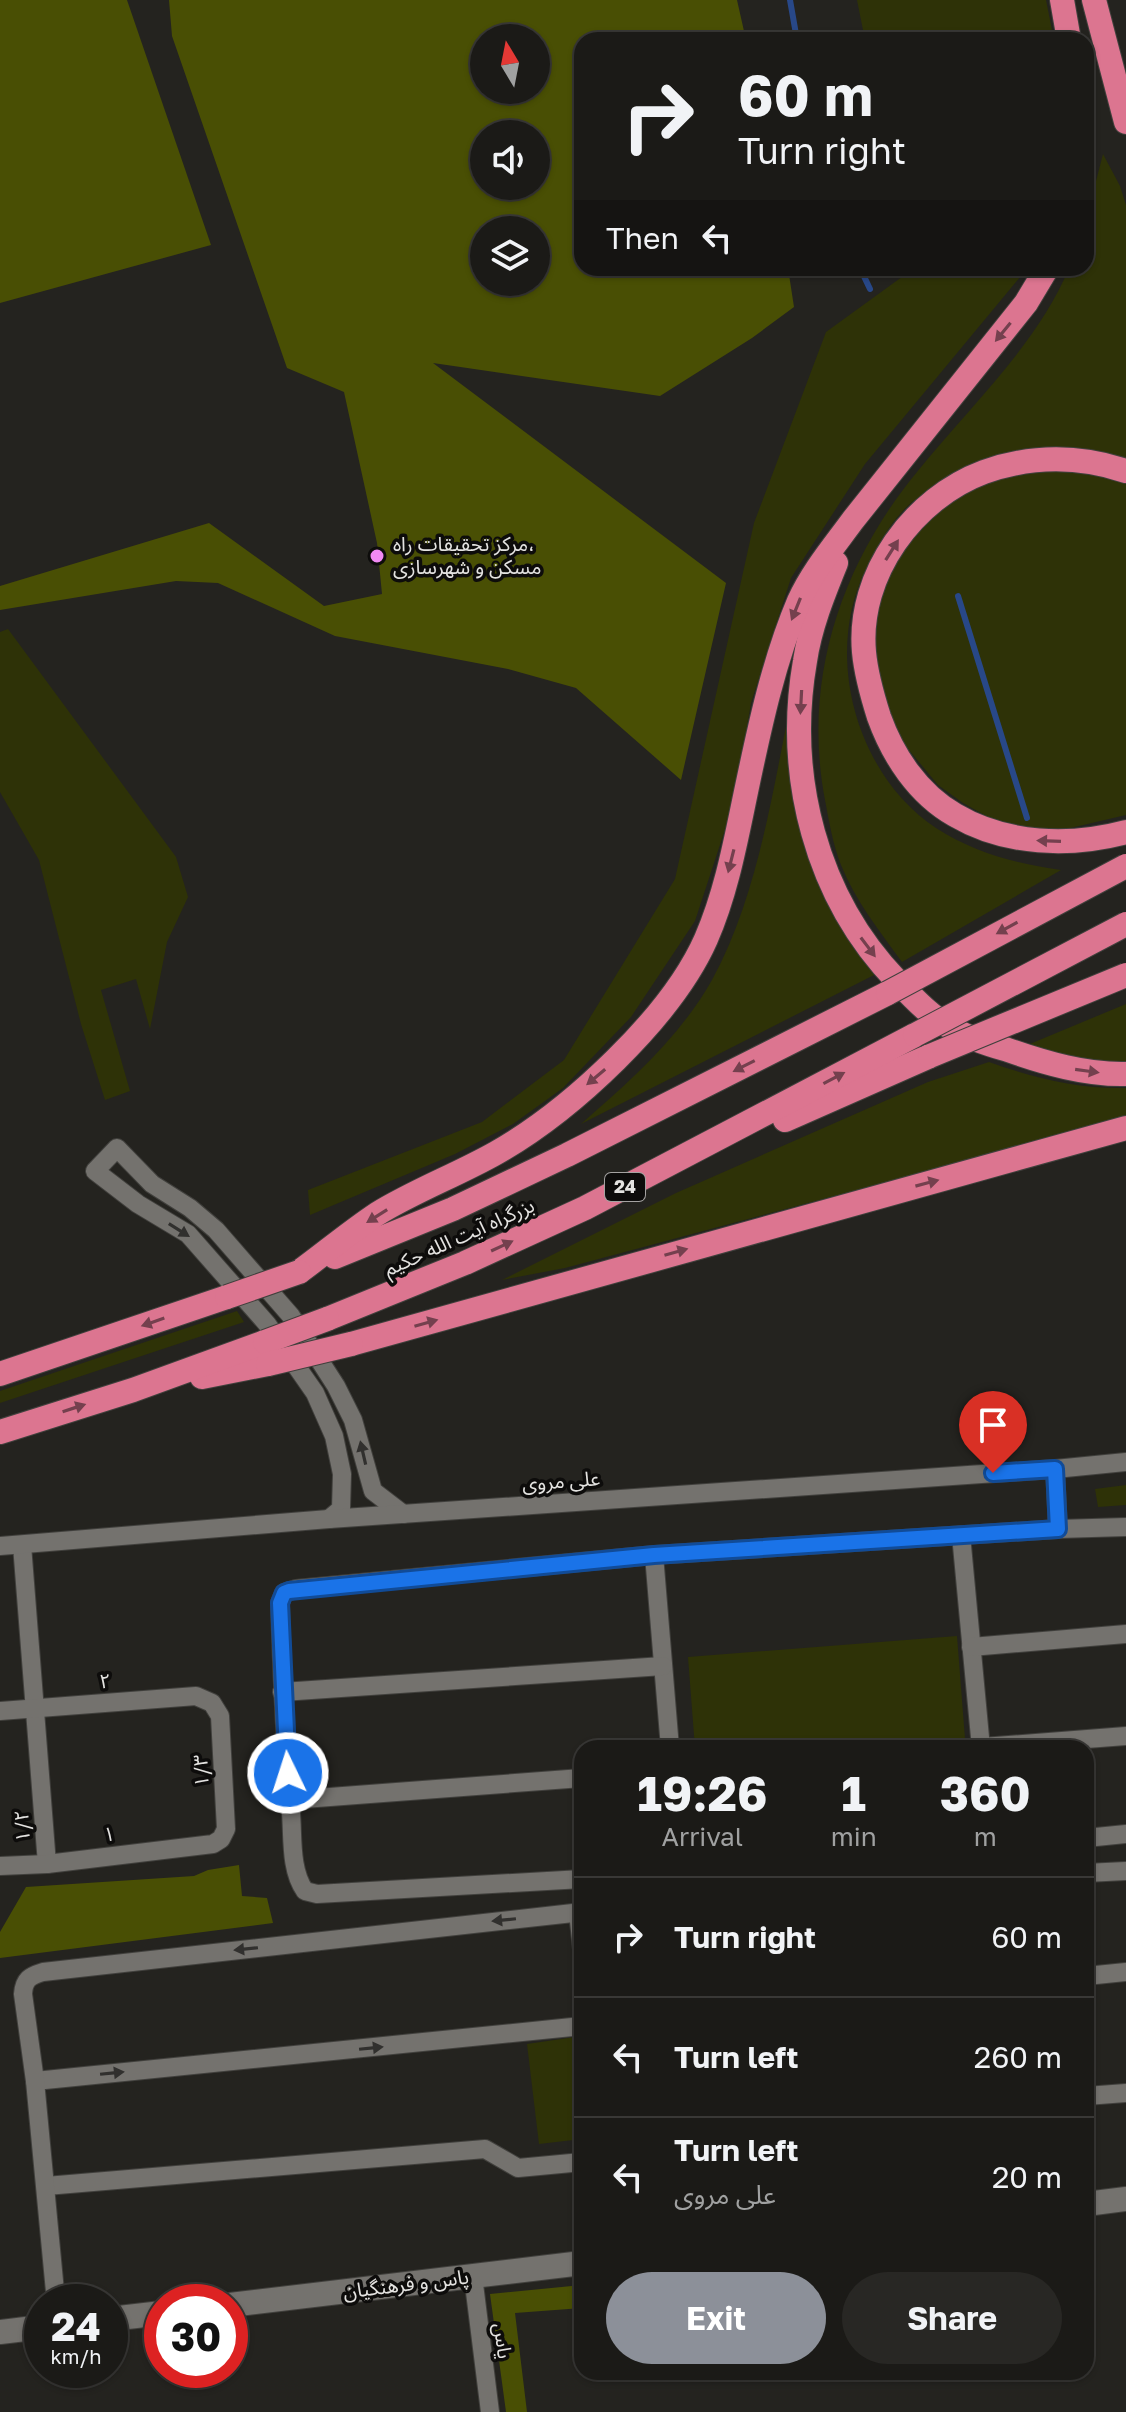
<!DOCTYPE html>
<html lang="en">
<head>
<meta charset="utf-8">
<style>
  :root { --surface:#1b1a17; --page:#282724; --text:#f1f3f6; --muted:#a0a1a1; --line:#393836; --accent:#8c9099 }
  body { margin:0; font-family:"Golos Text","Noto Sans Arabic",sans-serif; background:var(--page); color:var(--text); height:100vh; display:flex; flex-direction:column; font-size:30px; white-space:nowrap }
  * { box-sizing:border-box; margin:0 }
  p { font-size:26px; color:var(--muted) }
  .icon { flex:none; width:44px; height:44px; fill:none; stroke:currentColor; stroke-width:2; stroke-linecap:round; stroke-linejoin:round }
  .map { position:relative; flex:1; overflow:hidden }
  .side { position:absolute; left:574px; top:1740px; width:520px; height:640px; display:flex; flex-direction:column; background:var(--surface); border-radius:24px; box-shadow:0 2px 6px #0004,0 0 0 2px var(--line) }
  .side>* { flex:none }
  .top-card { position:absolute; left:574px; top:32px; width:520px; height:244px; border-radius:24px; box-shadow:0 2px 6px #0004,0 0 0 2px var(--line); background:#1b1a17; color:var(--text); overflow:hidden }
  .needle { width:52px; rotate:350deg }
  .tools { position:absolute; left:470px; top:24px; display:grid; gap:16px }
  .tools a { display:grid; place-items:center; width:80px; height:80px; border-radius:50%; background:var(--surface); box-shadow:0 2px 6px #0004,0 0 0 2px var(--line); font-size:40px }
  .speed { position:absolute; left:24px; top:2284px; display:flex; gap:16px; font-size:40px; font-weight:700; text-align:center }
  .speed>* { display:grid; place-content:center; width:104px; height:104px; border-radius:50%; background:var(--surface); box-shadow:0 2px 6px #0004,0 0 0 2px var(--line); line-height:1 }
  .speed small { font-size:20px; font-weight:400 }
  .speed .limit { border:12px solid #d22; background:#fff; color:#111 }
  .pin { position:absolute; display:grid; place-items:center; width:68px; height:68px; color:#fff; margin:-82px -34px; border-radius:50% 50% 50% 0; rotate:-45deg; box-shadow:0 0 8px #0007 }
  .pin .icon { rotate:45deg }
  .me { position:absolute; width:88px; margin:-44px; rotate:356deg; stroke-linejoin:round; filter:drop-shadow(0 0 6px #0008) }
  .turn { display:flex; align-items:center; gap:28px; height:168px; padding:0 32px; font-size:36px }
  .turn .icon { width:104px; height:104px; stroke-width:2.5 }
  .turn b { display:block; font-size:56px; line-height:68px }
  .then { display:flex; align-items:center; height:76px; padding:0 32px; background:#0003; gap:16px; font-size:30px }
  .eta { display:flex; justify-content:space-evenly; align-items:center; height:136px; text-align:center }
  .eta b { font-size:48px; font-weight:700; line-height:56px }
  .primary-button { display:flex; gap:16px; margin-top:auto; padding:16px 32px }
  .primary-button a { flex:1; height:92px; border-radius:48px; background:var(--accent); color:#fff; font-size:32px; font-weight:700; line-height:92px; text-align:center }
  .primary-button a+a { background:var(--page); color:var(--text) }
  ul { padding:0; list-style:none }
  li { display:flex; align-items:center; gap:24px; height:120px; padding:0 32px; border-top:2px solid var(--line) }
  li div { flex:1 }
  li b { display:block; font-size:30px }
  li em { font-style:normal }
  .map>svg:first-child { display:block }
</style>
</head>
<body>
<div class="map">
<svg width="1126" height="2412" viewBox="0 0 1126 2412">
  <rect width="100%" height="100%" fill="#24231f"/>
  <g fill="#2e3207">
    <path d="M857 0H1046L1054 40H865Z"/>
    <path d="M1103 154 1120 186 1126 205V462L1101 454C1062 463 1022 471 983 479 962 484 937 485 919 497 894 514 879 543 866 569 823 655 856 775 936 828 975 853 1017 864 1061 870L902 962C880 932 855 900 841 865 833 845 829 821 825 800 802 680 841 564 917 472 968 408 1038 344 1069 268H1086V220Z"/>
    <path d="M906 268H1024L1021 276 865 464 791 578 751 703 734 802 695 921 631 1017 563 1088 513 1124 455 1154 310 1215 308 1190 482 1122 564 1060 675 879 754 523 826 332 906 274Z"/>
    <path d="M1059 467 1107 474 1126 483V815L1049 833 990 818 963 803 938 785 904 744 890 718 875 671 876 612 884 584 911 536 948 502 992 479Z"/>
    <path d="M8 629 176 857 188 897 167 942 150 1029 136 979 101 990 130 1091 105 1100 81 1024 39 860 0 792V632Z"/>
    <path d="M793 692 795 774 878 973 581 1124C629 1082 680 1037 712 980 759 894 773 787 793 692Z"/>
    <path d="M1126 1004V1066L1113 1067 1025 1046Z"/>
    <path d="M989 1062C1034 1078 1078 1089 1126 1088V1118L565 1268 502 1280 676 1193 928 1082Z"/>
    <path d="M237 1311 244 1322 0 1403V1391Z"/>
    <path d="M1126 1485V1505L1098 1507 1095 1489Z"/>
    <path d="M957 1636 965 1739 851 1748H695L688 1657Z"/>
    <path d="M582 2036V2139L539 2144 527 2044Z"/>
  </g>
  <g fill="#494f04" fill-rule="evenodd">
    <path d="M0 0H127L211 245 0 303Z"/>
    <path d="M169 0H737L746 40H582V268H788L794 307 752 338 660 396 433 363 726 583 681 780 576 688 508 669 335 636 218 583 176 581 0 610V586L209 523 324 606 382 594 377 543 344 392 287 368 172 36ZM484 38H536V90H484ZM484 134H536V186H484ZM484 230H536V282H484Z"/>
    <path d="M239 1865 242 1896 267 1898 273 1923 0 1958V1932L26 1887 194 1876 208 1870Z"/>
    <path d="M582 2285V2308L515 2313 527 2412H506L490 2294Z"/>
  </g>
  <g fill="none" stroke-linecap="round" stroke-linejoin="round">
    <g stroke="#284888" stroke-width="6">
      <path d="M790 0 797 40"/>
      <path d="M860 268 870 289"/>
      <path d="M958 596 1027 818"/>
    </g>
    <defs>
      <g id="street">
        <path d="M1055 1469 1058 1529"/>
        <path d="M329 1519 341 1509 342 1474 334 1436 315 1393 267 1324 188 1234 138 1204 95 1171 117 1148 152 1184 190 1208 216 1230 291 1316 336 1386 353 1420 373 1491 403 1514"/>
        <path d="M961 1535 981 1748"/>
        <path d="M22 1545 47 1864"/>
        <path d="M0 1546 329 1519 1055 1469 1126 1462"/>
        <path d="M654 1555 670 1748"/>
        <path d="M971 1647 1126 1634"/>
        <path d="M282 1692 663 1666"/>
        <path d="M0 1711 196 1696 212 1703 220 1716 226 1829 221 1839 213 1844 47 1864 0 1866"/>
        <path d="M969 1748 1126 1736"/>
        <path d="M290 1800 582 1778"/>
        <path d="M1086 1838 1126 1834"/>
        <path d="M1086 1873 1126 1871"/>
        <path d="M582 1879 317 1894 305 1891C290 1870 293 1837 291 1813 285 1743 282 1673 280 1603L284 1593 296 1589 654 1555 1058 1529 1126 1527"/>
        <path d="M578 1912 582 1949"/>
        <path d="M1086 1976 1126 1972"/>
        <path d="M35 2081 582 2026"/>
        <path d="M1086 2096 1126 2093"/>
        <path d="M46 2186 485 2149 518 2168 582 2162"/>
        <path d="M473 2276 490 2412"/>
        <path d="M56 2302 35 2081 23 1994C24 1979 30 1976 43 1972L582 1912"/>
      </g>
      <g id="secondary">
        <path d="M1086 2204 1126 2199"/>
        <path d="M230 2305 582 2263"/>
        <path d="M110 2319 162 2313"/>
        <path d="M0 2332 42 2327"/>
      </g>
      <g id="highway">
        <path d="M1062 0 1069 40"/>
        <path d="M1094 0 1126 122"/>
        <path d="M1126 471C1078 455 1032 455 984 472 914 498 857 574 864 652 866 674 872 695 879 717 893 756 918 794 955 815 1006 845 1070 847 1126 832"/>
        <path d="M836 563C823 595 810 627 805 661 785 776 816 897 897 981 914 999 934 1020 957 1031 973 1040 991 1045 1008 1050 1045 1063 1086 1075 1126 1074"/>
        <path d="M785 1120 930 1056"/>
        <path d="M335 1257 453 1209 567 1155 888 993"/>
        <path d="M299 1272C325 1253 350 1232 377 1214 414 1191 457 1175 496 1153 570 1111 671 1018 706 939 727 891 736 839 747 787 760 725 774 660 799 601 812 572 834 546 853 520L1026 303 1047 268"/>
        <path d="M327 1319 465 1263 585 1208 915 1035"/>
        <path d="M351 1344 1126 1128"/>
        <path d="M0 1374 227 1297"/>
        <path d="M202 1377 268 1364"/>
        <path d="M0 1432 133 1390 265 1342"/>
      </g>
    </defs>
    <use href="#street" stroke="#41403d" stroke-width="20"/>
    <use href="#secondary" stroke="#41403d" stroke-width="26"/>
    <use href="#highway" stroke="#41403d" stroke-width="26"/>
    <use href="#street" stroke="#74726e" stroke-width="18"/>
    <use href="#secondary" stroke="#74726e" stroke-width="24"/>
    <use href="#highway" stroke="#dc7590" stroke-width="24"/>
    <defs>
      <g id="highway-bridge">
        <path d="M888 993 1126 866"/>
        <path d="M915 1035 1126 924"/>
        <path d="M930 1056 1126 975"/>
        <path d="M227 1297 299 1272"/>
        <path d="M265 1342 327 1319"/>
        <path d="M268 1364 351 1344"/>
      </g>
    </defs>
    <use href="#highway-bridge" stroke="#41403d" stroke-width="26" stroke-linecap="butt"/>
    <use href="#highway-bridge" stroke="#dc7590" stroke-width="24"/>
  </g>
  <defs><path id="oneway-solid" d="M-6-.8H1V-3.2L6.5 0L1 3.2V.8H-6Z" transform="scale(2)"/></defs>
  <g fill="#74404e">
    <use href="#oneway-solid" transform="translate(1003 332) rotate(129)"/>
    <use href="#oneway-solid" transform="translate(892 550) rotate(-58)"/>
    <use href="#oneway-solid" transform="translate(796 609) rotate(112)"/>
    <use href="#oneway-solid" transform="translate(801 702) rotate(93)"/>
    <use href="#oneway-solid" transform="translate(1049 841) rotate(-178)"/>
    <use href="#oneway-solid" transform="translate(731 861) rotate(104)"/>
    <use href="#oneway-solid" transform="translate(1007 928) rotate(151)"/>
    <use href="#oneway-solid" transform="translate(868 947) rotate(53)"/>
    <use href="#oneway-solid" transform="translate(744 1066) rotate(153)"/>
    <use href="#oneway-solid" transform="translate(1087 1071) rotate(8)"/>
    <use href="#oneway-solid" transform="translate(596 1077) rotate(140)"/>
    <use href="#oneway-solid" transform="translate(834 1078) rotate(-28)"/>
    <use href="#oneway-solid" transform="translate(927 1183) rotate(-15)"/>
    <use href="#oneway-solid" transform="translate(377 1216) rotate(148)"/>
    <use href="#oneway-solid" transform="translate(502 1246) rotate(-25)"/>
    <use href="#oneway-solid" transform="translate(676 1252) rotate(-16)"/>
    <use href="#oneway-solid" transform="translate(153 1322) rotate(161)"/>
    <use href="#oneway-solid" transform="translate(426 1323) rotate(-16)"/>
    <use href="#oneway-solid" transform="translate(74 1408) rotate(-18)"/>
  </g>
  <g fill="#31302e">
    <use href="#oneway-solid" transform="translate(179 1230) rotate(32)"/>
    <use href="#oneway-solid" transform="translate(363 1453) rotate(-103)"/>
    <use href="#oneway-solid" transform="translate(504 1920) rotate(174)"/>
    <use href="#oneway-solid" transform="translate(246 1949) rotate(174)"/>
    <use href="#oneway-solid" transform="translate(371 2048) rotate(-6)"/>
    <use href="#oneway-solid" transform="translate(112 2073) rotate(-6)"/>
  </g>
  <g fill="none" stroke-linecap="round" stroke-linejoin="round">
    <defs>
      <path id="route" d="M288 1773 280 1603 284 1593 289 1591 654 1555 1058 1529 1055 1469 993 1473"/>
    </defs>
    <use href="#route" stroke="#114b97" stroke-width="20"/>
    <use href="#route" stroke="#1a73e8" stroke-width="14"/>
  </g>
  <circle fill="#f18af4" stroke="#0d0c0b" stroke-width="3" cx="377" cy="556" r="8"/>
  <g text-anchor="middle" stroke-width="7" stroke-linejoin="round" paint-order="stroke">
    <rect fill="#0d0c0b" stroke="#a4a2a1" stroke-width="2" x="605" y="1173" width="40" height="28" rx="6"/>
    <g font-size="18" font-weight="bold" fill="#e4e3e1">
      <text x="625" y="1193">24</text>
    </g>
    <g font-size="20" fill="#e4e3e1" stroke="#0d0c0b" text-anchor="start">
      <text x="393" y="551">مرکز تحقیقات راه،<tspan x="393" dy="23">مسکن و شهرسازی</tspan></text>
    </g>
    <g font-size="20" fill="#e4e3e1" stroke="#0d0c0b">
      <text transform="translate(459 1237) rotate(-24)" y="7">بزرگراه آیت الله حکیم</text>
      <text transform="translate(561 1481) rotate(-4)" y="7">علی مروی</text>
      <text transform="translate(105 1681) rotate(-5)" y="7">۲</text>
      <text transform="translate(201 1771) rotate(-93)" y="7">۱/۳</text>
      <text transform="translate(22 1826) rotate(-94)" y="7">۱/۲</text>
      <text transform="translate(109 1834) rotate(-7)" y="7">۱</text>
      <text transform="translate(406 2284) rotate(-7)" y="7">پاس و فرهنگیان</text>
      <text transform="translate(503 2341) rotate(83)" y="7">یاس</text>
    </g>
  </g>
</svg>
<div class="tools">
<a><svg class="needle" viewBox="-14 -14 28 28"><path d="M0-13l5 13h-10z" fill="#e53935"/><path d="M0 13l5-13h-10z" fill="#a0a1a1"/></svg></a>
<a><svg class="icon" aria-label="sound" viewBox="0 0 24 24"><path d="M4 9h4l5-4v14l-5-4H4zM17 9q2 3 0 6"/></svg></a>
<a><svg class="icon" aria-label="layers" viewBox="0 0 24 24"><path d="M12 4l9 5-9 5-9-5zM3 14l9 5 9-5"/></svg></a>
</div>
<div class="speed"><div>24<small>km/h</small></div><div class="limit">30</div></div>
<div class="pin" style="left:993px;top:1473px;background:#d93025"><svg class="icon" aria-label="arrive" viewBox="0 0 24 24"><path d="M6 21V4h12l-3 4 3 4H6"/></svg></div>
<svg class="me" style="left:288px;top:1773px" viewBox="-20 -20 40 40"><circle r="17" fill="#1a73e8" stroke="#fff" stroke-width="3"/><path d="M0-11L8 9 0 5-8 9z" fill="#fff"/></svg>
<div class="top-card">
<div class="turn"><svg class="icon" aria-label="right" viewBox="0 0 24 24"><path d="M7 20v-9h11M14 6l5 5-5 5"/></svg><div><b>60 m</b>Turn right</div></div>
<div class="then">Then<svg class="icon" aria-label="left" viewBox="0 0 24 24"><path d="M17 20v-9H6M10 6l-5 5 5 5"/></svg></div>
</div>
<section class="side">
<div class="eta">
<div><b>19:26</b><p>Arrival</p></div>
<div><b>1</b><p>min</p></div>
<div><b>360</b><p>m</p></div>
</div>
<ul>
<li><svg class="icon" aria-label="right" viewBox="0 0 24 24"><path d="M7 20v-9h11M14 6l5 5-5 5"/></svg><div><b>Turn right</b></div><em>60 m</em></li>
<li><svg class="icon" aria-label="left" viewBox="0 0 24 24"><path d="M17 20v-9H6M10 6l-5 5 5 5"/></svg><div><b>Turn left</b></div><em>260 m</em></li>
<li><svg class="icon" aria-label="left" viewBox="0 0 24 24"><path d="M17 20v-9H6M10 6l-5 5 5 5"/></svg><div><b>Turn left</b><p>علی مروی</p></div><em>20 m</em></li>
</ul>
<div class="primary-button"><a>Exit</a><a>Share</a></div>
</section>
</div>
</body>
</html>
